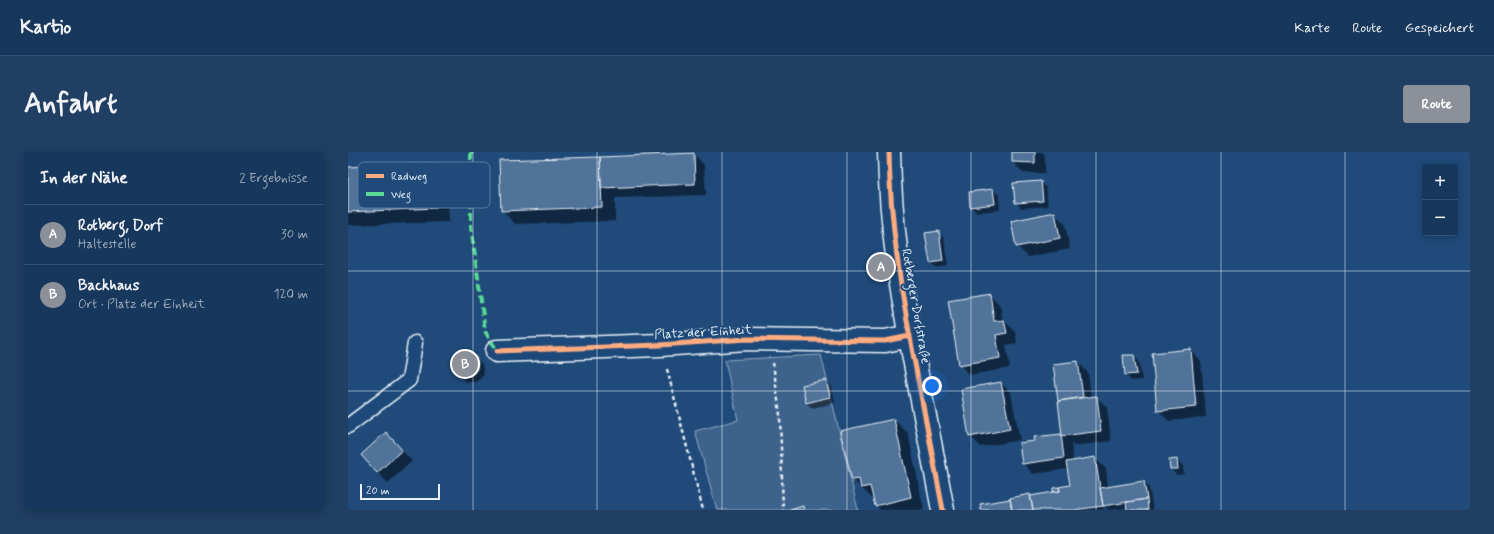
<!DOCTYPE html>
<html lang="de">
<head>
<meta charset="utf-8">
<style>
	body { margin:0; font-family:Mynerve,sans-serif; background:#203f62; color:#f1f3f6 }
	.controls { position:absolute; right:12px; top:12px; display:grid; overflow:hidden; border-radius:4px; box-shadow:0 2px 10px #0003 }
	.controls button { width:36px; height:36px; display:grid; place-items:center; padding:0; border:0; border-bottom:1px solid #365272; background:#17385c; color:#f1f3f6; font:20px sans-serif }
	.scale { position:absolute; left:12px; bottom:10px; width:80px; box-sizing:border-box; padding-left:4px; border:2px solid #e8f1f8; border-top:0; font-size:11px; line-height:14px; white-space:nowrap; color:#e8f1f8; -webkit-text-stroke:3px #1f4a7a; paint-order:stroke }
	.you { position:absolute; left:584px; top:234px; width:14px; height:14px; margin:-10px; border:3px solid #fff; border-radius:50%; background:#1a73e8; box-shadow:0 0 0 6px #1a73e833 }
	.badge { display:grid; place-items:center; width:26px; height:26px; border-radius:50%; background:#8c9099; color:#fff; font-size:13px; font-weight:700 }
	.pin { position:absolute; translate:-50% -50%; border:2px solid #fff; box-shadow:0 1px 4px #0006 }
	.list { margin:0; padding:0; list-style:none }
	h2 { display:flex; justify-content:space-between; align-items:center; height:52px; margin:0; padding:0 16px; font-size:17px }
	h2 small { font-size:13px; font-weight:400; color:#9eacbb }
	.list li { display:grid; grid-template-columns:26px 1fr auto; gap:12px; align-items:center; box-sizing:border-box; height:60px; padding:0 16px; border-top:1px solid #365272 }
	.list b { display:block; font-size:15px; white-space:nowrap }
	.list p { margin:0; font-size:13px; white-space:nowrap; color:#9eacbb }
	.list em { font-size:13px; font-style:normal; color:#9eacbb }
	.map { position:relative; flex:none; width:1122px; height:358px; overflow:hidden; border-radius:4px }
	header { display:flex; align-items:center; gap:24px; box-sizing:border-box; height:56px; padding:0 20px; background:#17385c; border-bottom:1px solid #365272 }
	header strong { font-size:19px }
	nav { display:flex; gap:22px; margin-inline-start:auto; font-size:14px }
	.intro { display:flex; align-items:center; justify-content:space-between; box-sizing:border-box; height:96px; padding:0 24px }
	h1 { margin:0; font-size:28px }
	.button { padding:10px 18px; border-radius:4px; background:#8c9099; color:#fff; font-size:14px; font-weight:700 }
	main { display:flex; gap:24px; padding:0 24px }
	aside { flex:1; background:#17385c; border-radius:4px; box-shadow:0 2px 10px #0003 }
	.map>svg:first-child { display:block }
</style>
</head>
<body>
<header>
<strong>Kartio</strong>
<nav><a>Karte</a><a>Route</a><a>Gespeichert</a></nav>
</header>
<div class="intro"><h1>Anfahrt</h1><a class="button">Route</a></div>
<main>
<aside>
<h2>In der Nähe<small>2 Ergebnisse</small></h2>
<ul class="list">
<li><span class="badge">A</span><div><b>Rotberg, Dorf</b><p>Haltestelle</p></div><em>30 m</em></li>
<li><span class="badge">B</span><div><b>Backhaus</b><p>Ort · Platz der Einheit</p></div><em>120 m</em></li>
</ul>
</aside>
<div class="map">
<svg width="1122" height="358" viewBox="0 0 1122 358">
	<rect width="100%" height="100%" fill="#1f4a7a"/>
	<filter id="ink" filterUnits="userSpaceOnUse"><feTurbulence type="fractalNoise" baseFrequency=".025" numOctaves="2"/><feDisplacementMap in="SourceGraphic" scale="8" xChannelSelector="R" yChannelSelector="G"/><feConvolveMatrix kernelMatrix="1 2 1 2 8 2 1 2 1" color-interpolation-filters="sRGB"/></filter>
	<g filter="url(#ink)">
		<path fill="#3c628c" stroke="#92aac2" d="M473,203L510,358H369L347,279L390,268L377,208Z"/>
		<path fill="#0007" d="M665,0H694L697,3V21H675L665,10Z
			M346,2L356,13L358,43L267,46V69L167,72L154,58Z
			M85,12L99,26L101,70L0,73V16Z
			M692,30L698,36L700,54L673,56L668,50Z
			M645,38L651,43L652,58L629,60L623,55L622,41Z
			M706,61L717,72L722,97L680,105L669,94Z
			M590,80L596,86L600,114L588,116L583,110Z
			M641,142L652,153L655,169H656L667,179L669,191L658,193L662,216L622,223L612,212Z
			M843,198L853,209L858,265L821,269L810,258Z
			M121,200L134,212L136,223L128,230H118L105,218V207L111,201Z
			M785,204L791,209L794,228L783,229L778,223Z
			M730,210L740,221L743,245H748L759,255L763,289L726,294L723,291L725,309L747,306L758,317L760,336L796,330L801,336L805,358H780V356L760,358L752,350L750,351L757,358H634L633,353L682,343L683,344L708,340L706,339L723,334L720,317L685,322L675,311L688,290L713,283L715,285L706,213Z
			M478,229L484,235L487,251L464,256L458,251Z
			M653,231L663,241L672,288L633,295L622,284Z
			M546,268L560,281L576,358H532L528,353L527,349L505,328Z
			M48,292L64,309L40,331L29,320Z
			M829,308L835,314L836,322L828,323L823,317L822,309Z"/>
		<path fill="#517399" stroke="#e8f1f8" d="M664,0H687V11L664,10Z
			M346,1L347,32L253,36L252,5Z
			M252,5L254,55L153,59L151,8Z
			M86,11L88,56L0,60V15Z
			M693,29L695,49L667,51L665,31Z
			M645,37L647,52L622,55L621,40Z
			M707,60L712,86L668,95L663,69Z
			M591,79L595,109L582,111L577,81Z
			M642,141L646,169L656,168L659,181L648,183L652,206L611,213L600,148Z
			M843,197L848,255L809,259L804,201Z
			M104 212a13 13 0 1 1 26 0a13 13 0 1 1-26 0Z
			M775,203H786L789,222L777,223Z
			M730,209L735,245L710,249L705,212Z
			M478,228L482,245L458,251L454,233Z
			M653,230L662,277L621,285L613,237Z
			M749,244L753,279L714,284L710,249Z
			M546,267L563,345L527,354L522,334L513,336L511,327L504,328L492,279Z
			M38,280L54,298L29,321L13,303Z
			M713,282L716,306L674,312L671,291L687,289L686,285Z
			M747,305L755,354L726,358H685L682,344L712,339L711,335L722,333L718,310Z
			M829,307L830,317H822L821,308Z
			M796,329L799,347L755,354L752,336Z
			M711,335L712,339L705,340V336Z
			M682,342L685,358H664L662,346Z
			M662,347L664,358H633L632,352Z
			M799,347L800,358H779L778,350Z
			M455,354L456,358H442Z"/>
		<g fill="none" stroke-linecap="round" stroke-linejoin="round">
			<defs>
				<path id="lane" d="M0,274L61,228L67,191"/>
				<path id="street" d="M149,199L312,193L399,187L537,189L562,184"/>
				<path id="secondary" d="M541,0C542,73 554,145 568,217C577,264 586,311 595,358"/>
			</defs>
			<use href="#lane" stroke="#e8f1f8" stroke-width="17"/>
			<use href="#street" stroke="#e8f1f8" stroke-width="25"/>
			<use href="#secondary" stroke="#e8f1f8" stroke-width="25"/>
			<path stroke="#e8f1f8" stroke-width="2.5" stroke-dasharray="4 3" stroke-linecap="butt" d="M425,211L432,263L435,358
				M319,217L355,358"/>
			<use href="#lane" stroke="#1f4a7a" stroke-width="14"/>
			<use href="#street" stroke="#1f4a7a" stroke-width="22"/>
			<use href="#secondary" stroke="#1f4a7a" stroke-width="22"/>
			<path stroke="#5adb95" stroke-width="4" stroke-dasharray="8 4" stroke-linecap="butt" d="M123,0V74L137,179L149,199"/>
			<defs>
				<path id="cycleway" d="M541,0C542,73 554,145 568,217C577,264 586,311 595,358
					M149,199L312,193L399,187L537,189L562,184"/>
			</defs>
			<use href="#cycleway" stroke="#1f4a7a" stroke-width="8"/>
			<use href="#cycleway" stroke="#ffac80" stroke-width="5"/>
		</g>
	</g>
	<path fill="none" stroke="#e8f1f8" stroke-width="1" stroke-opacity="0.55" d="M125,0V358M249,0V358M374,0V358M499,0V358M623,0V358M748,0V358M873,0V358M997,0V358M0,119H1122M0,239H1122"/>
	<g text-anchor="middle" stroke-width="4" stroke-linejoin="round" paint-order="stroke">
		<g font-size="13" fill="#e8f1f8" stroke="#1f4a7a">
			<text transform="translate(569 154) rotate(80)" y="5">Rotberger Dorfstraße</text>
			<text transform="translate(355 179) rotate(-3)" y="5">Platz der Einheit</text>
		</g>
	</g>
	<rect x="10" y="10" width="132" height="46" rx="6" fill="#1f4a7a" stroke="#5b7ca0" stroke-width="1"/>
	<rect x="18" y="22" width="18" height="4" fill="#ffac80"/>
	<rect x="18" y="40" width="18" height="4" fill="#5adb95"/>
	<g font-size="11" fill="#e8f1f8">
		<text x="43" y="28">Radweg</text>
		<text x="43" y="46">Weg</text>
	</g>
</svg>
<div class="controls">
<button>+</button>
<button>−</button>
</div>
<div class="scale">20 m</div>
<div class="you"></div>
<div class="pin badge" style="left:533px;top:115px">A</div>
<div class="pin badge" style="left:117px;top:212px">B</div>
</div>
</main>
</body>
</html>
